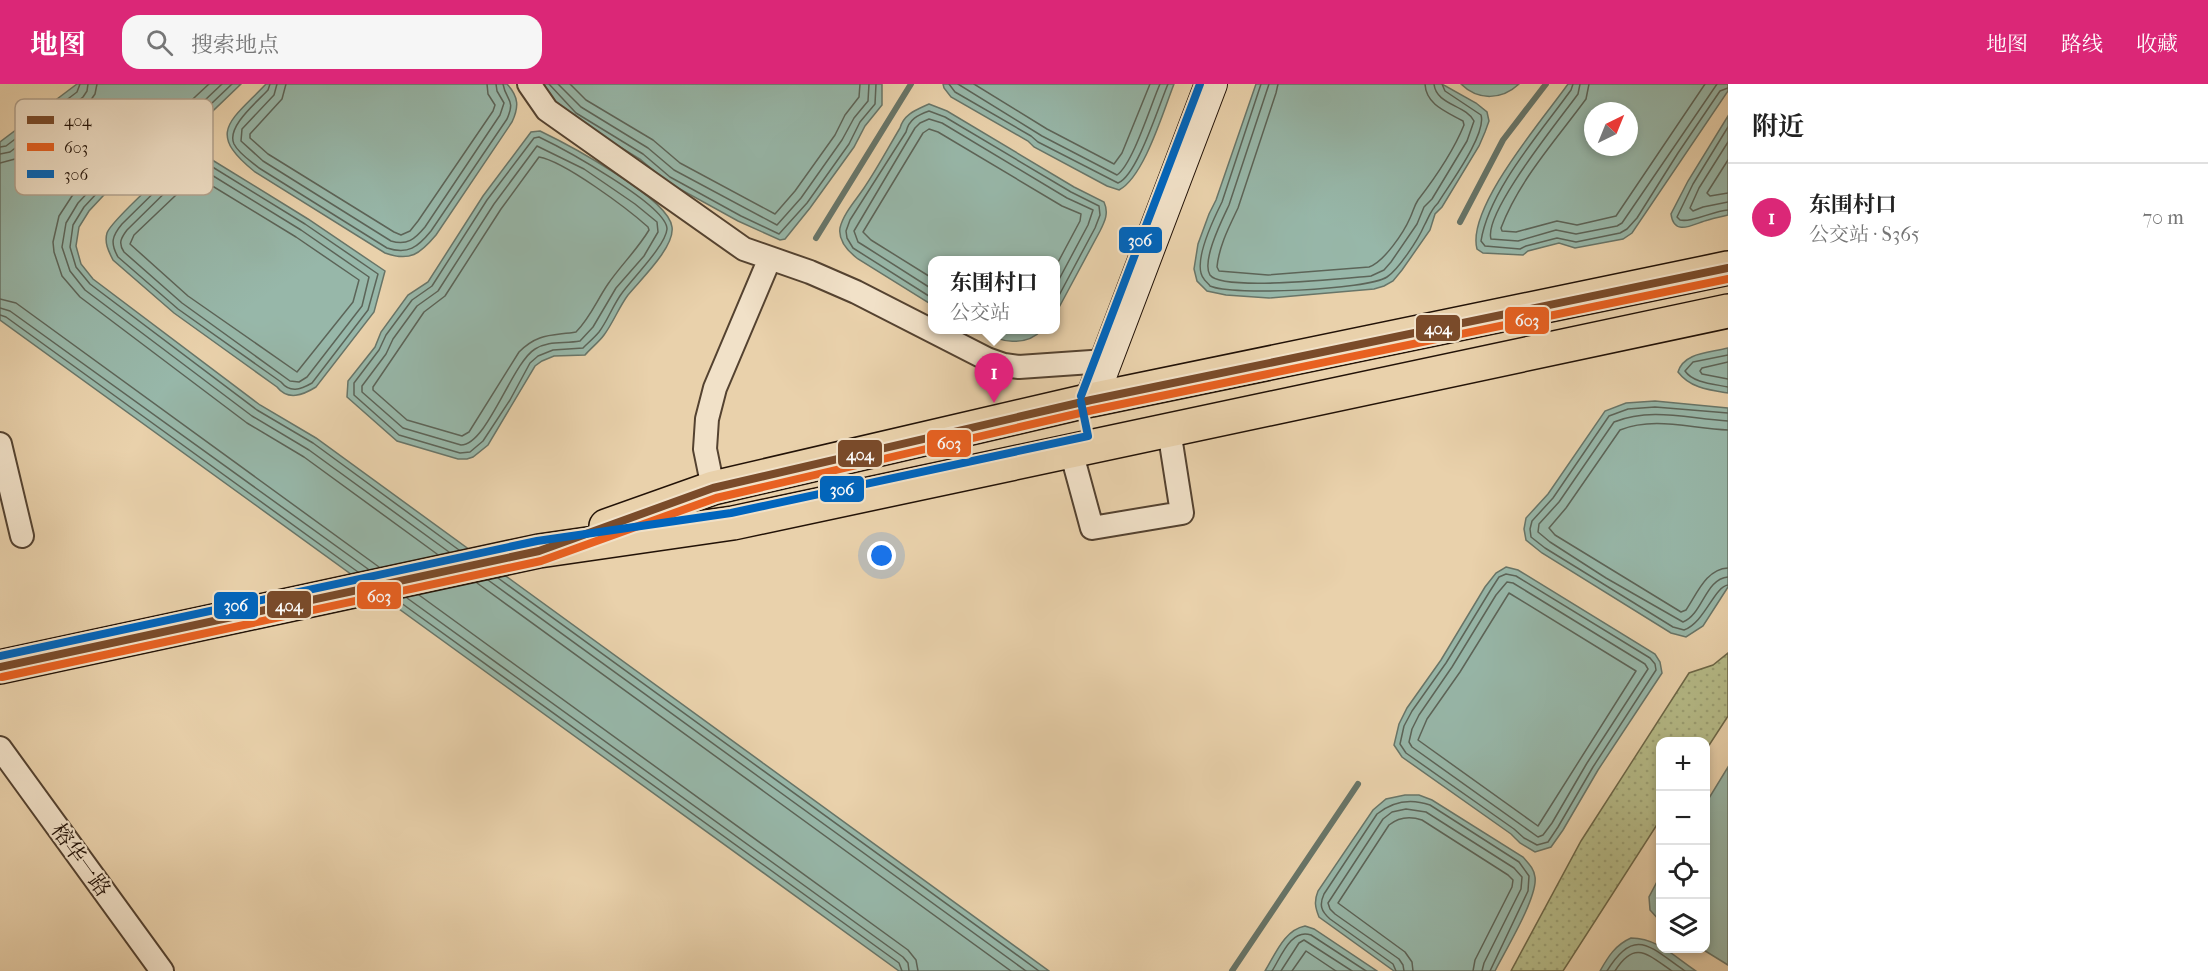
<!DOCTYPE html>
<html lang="zh">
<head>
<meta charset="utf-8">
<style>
	body { margin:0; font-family:"IM FELL French Canon","Noto Serif SC",serif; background:#f6f6f6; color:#222 }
	.controls { position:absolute; right:18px; bottom:18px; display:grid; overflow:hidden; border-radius:12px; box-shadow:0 3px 9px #0003 }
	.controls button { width:54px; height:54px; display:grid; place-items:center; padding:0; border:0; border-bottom:2px solid #e0e0e0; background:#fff; color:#222; font:30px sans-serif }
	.compass { position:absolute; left:1584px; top:18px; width:54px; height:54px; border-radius:50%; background:#fff; box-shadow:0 3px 9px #0003; rotate:43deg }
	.you { position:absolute; left:882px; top:472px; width:21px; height:21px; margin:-15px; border:4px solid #fff; border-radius:50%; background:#1a73e8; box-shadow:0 0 0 9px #1a73e833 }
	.badge { display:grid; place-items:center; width:39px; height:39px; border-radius:50%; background:#db2777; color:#fff; font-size:20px; font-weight:700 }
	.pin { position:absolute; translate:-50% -50px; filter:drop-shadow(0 2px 3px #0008) }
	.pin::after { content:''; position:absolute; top:32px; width:21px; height:18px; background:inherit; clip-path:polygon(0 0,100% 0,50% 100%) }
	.popup { position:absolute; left:928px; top:172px; width:132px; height:78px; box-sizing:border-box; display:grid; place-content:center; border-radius:12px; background:#fff; filter:drop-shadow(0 2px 4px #0005); font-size:20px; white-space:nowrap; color:#767676 }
	.popup b { font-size:22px; color:#222 }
	.popup::after { content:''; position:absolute; left:50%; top:100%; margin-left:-12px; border:12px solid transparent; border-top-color:#fff }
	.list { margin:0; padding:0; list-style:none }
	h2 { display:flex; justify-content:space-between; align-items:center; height:78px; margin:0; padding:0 24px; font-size:26px }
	h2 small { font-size:20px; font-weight:400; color:#767676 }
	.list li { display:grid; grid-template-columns:39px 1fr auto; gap:18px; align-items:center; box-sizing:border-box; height:108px; padding:0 24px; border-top:2px solid #e0e0e0 }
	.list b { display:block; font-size:22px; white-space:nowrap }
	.list p { margin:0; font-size:20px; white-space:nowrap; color:#767676 }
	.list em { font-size:20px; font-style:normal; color:#767676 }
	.icon { flex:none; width:33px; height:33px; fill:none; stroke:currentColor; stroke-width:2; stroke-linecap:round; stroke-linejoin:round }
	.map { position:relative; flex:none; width:1728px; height:887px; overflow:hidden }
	header { display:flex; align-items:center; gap:36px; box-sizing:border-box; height:84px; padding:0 30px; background:#db2777; color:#fff }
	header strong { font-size:28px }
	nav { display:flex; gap:33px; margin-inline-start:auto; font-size:21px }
	.search { width:420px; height:54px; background:#f6f6f6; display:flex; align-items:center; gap:15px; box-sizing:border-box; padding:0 21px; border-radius:18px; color:#767676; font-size:22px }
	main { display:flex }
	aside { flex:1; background:#fff }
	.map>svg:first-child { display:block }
</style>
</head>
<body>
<header>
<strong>地图</strong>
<div class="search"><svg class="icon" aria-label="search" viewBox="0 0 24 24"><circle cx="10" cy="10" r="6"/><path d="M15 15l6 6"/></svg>搜索地点</div>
<nav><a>地图</a><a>路线</a><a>收藏</a></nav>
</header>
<main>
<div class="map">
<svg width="1728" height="887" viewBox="0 0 1728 887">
	<defs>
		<pattern id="green-dots" width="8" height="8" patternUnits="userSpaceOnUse" patternTransform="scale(1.5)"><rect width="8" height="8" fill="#b6bc89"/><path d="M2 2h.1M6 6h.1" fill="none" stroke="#9ca175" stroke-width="1.8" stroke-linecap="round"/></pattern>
	</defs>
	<rect width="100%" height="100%" fill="#e9d1ab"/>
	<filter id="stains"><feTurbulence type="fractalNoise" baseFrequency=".00333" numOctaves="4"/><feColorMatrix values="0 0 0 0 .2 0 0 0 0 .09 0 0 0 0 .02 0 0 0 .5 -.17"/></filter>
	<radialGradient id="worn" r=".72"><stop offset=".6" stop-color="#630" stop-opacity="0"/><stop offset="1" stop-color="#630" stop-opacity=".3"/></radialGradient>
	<path fill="url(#green-dots)" stroke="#6c6748" stroke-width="1.5" d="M1728,569V632L1706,666V658H1660V736L1563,887H1511L1581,757L1689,589L1713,581Z"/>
	<path fill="#97b7a9" stroke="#687568" stroke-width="1.5" fill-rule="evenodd" d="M77,0H241L194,45L145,67L89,127L79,143L76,162L81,180L93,195L260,321L316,354L1049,887H899L0,236V58Z
		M266,0H507C519,13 519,23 512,38L436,151C420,170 410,178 385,169L255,88C205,48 231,37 266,0Z
		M542,0H882V21L865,42L854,63L810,124L785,155L780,156L738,137L667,98L640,75L572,34L549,11Z
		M943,0H1174C1163,28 1144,93 1119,106L1107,102L1034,63L1028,57L951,13L944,4Z
		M1256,0H1442L1476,19L1487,28L1489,37L1485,48L1479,62L1442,123L1435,130L1430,146L1402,186L1393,197L1384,202L1374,205L1269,214L1226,211L1207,207L1197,197L1194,185L1198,160L1209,130L1216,116Z
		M1461,0H1519C1502,16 1478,17 1461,0Z
		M1568,0H1728V7L1632,149L1623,155L1575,164L1559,159L1528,167L1523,171L1483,169L1477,165C1466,124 1544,34 1568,0ZM1593,27H1629V63H1593Z
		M929,20L947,27L1074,103L1104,118C1109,129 1105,137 1100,147L1056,229V176H932V221L858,175C849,168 838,157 840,144C843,130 856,116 864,104C877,85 888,64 900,44C904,30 916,26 929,20Z
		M1728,32V131C1721,133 1714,134 1708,136C1695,139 1674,154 1671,130L1688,97Z
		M540,47C567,60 669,114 672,143C675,163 640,196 628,211C619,223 613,239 604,251C599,258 591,264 585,271L554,272L542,277L535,282L488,361L473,373L467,375H458L397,357L347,313L348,297L375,263L381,248L408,211L428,198L483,112L531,48Z
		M194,67L209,74L308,135L385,187L374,228L316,303C303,311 288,317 277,303L174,229L113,176C109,168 104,159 107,149C111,137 167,87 180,75L186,70Z
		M981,246H1042C1026,263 999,259 981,246Z
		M1728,264V309C1709,306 1690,304 1678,288C1684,268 1710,269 1728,264Z
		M1655,317L1728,324V503L1703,542L1686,553L1671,549L1542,469L1526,456L1524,445L1526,434L1548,410L1605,327L1626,319Z
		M1506,483L1518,486L1655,570L1660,578L1662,589L1598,686L1563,746L1551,763L1535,768L1520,759L1511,750L1402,673L1394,661L1399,640L1407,624L1441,576L1485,503L1496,489Z
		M1728,683V881L1702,865L1706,864V719Z
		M1405,711H1419L1432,716L1523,773C1528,779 1534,784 1535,793C1538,813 1505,867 1495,887H1394L1319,833C1315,823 1314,817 1318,807L1373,726L1386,715Z
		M1660,792V837L1650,826L1649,813Z
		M1305,842L1314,845L1377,887H1265C1275,871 1284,846 1305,842Z
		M1631,854C1657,854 1675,873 1696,887H1600C1608,873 1615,861 1631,854Z"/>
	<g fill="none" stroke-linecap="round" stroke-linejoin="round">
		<path stroke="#5c6458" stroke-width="1.5" d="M209,0L181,26L129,51L72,112L59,132L53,158L54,168L62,192L80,213L247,339L304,373L437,470
			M222,0L186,34L137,56L78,119L66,139L62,163L70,187L85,206L252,332L309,366L449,468
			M232,0L190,40L141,62L84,123L73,141L70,163L76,183L90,200L257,326L313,359L459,466
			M270,0L268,6C257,18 226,43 234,60C239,70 251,77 259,84L387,164C408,171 418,163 431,147L507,35C516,15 506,17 503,0
			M277,0L274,11L242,45L241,57L263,77L391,157C407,162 415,155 425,143L500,31L504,19L497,7L496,0
			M286,0L282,15L250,50V54L268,70L394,148L401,151L410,147L418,137L493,27L495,21L488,10L487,0
			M549,0L576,29L643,70L670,93L741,132L779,150L807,119L849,60L860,38L875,20L876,0
			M558,0L581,23L648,64L674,86L777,141L801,114L842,56L854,34L868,17L869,0
			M570,0L586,16L653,56L680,79L775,130L795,107L835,51L845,31L859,13L860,0
			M949,0L955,8L1031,52L1038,58L1118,99C1137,92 1159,21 1168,0
			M958,0L1042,52L1117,91C1133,80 1151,20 1160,0
			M974,0L1047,45L1114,80L1122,69L1150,0
			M1261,0L1222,118C1214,134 1191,180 1204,195C1204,196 1210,201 1210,202C1232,212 1367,206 1387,193C1398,186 1418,156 1424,142C1429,133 1430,127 1438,119C1449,101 1487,50 1481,31L1445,7L1442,0
			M1269,0L1229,121C1223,134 1201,177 1210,191C1222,208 1347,194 1371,192L1384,186L1391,178L1417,140L1424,123L1432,115L1467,57L1474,37C1466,21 1436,21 1434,0
			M1278,0L1276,9L1238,124C1229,143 1219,162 1217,183L1219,187L1268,191L1369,183C1384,178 1404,148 1410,134C1413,128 1414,122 1418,116C1435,94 1453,68 1464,41L1463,37C1447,28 1426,21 1425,0
			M1573,0L1571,6C1541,48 1489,106 1481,157L1485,162L1520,165L1526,162L1557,154L1576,158L1620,149L1627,145L1637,134L1678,69L1720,7L1728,4
			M1580,0L1578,10C1560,35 1483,129 1491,155L1518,157L1556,146L1576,150L1617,142L1622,139L1717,0
			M1589,0L1586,15C1556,56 1519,96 1501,144L1502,147L1516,148L1557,137L1577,141L1616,132L1705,0
			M1728,43L1693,100L1677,133L1680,136C1691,139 1713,127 1728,126
			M539,53C562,64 667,121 667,145C666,161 632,195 622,209C613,221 608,236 599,248C594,254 588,259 583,264L553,266L538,272L530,279L510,316L483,357L470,368L460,369L399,351L354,311V299L379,266L386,251L412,216L432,202L487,116L534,54Z
			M1728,58L1699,104L1690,124L1693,127L1703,123L1728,118
			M537,62L584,85L635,120L657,138L658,148L644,172L616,204L593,243L580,257C564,260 549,256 535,265C512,279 487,361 461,361L403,344L362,308V302L386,270L393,255L417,222L438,207L494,120Z
			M0,63L6,62L77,8L80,0
			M0,70L10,68L83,13L87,7L88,0
			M539,73C564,77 628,125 648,143L649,146C637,166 621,181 608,200C597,216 590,234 576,248C551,252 538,249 519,268L469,348L462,352L407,336L373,306V303L424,228L445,212L501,125Z
			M195,74L206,79L305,140L378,190L368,226L312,299C300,306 290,309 281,298L178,225L118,173C110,159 112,152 122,140L184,79Z
			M1728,76L1707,109L1710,112L1728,109
			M0,79L15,75L88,20L95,10L97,0
			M192,82H197L202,85L301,146L369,193L362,222L307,293L299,298L290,297L182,219L124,168C118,159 121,154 127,146Z
			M196,92L296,153L359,196L353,218L297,288L188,212L130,160L134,151Z
			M932,194L871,156L863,148L923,49L929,45L938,48L1062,122L1081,130L1080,137L1056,182
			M932,205L866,163L858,158L854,147L915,44L920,39L929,35L942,39L1067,114L1093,126L1088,141L1056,201
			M932,214L853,164L847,154L846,147L850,136L906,48C909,35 918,31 929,27L945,33L1071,108L1099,122L1100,131L1095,144L1056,217
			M0,215L16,219L379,483
			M0,224L10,227L368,485
			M0,231L6,233L358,488
			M1728,271L1693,278L1685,287C1693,299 1714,300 1728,303
			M1728,278L1702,284L1700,287L1702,290L1728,295
			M1728,329L1655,323L1628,325L1609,332L1553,414L1532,437L1530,445L1531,453L1545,464L1673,543L1684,546C1705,538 1714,503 1728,501
			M1728,337C1689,335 1652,323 1614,338L1559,418L1539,440L1538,448L1550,458L1606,494L1683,538C1703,530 1705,495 1728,493
			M1728,346C1692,345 1655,332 1620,346L1566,424L1549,444L1555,451L1681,528L1686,526C1697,510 1706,485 1728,484
			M1506,490L1516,492L1650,574L1655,580L1656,586L1593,683L1558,743L1548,758L1537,761L1524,754L1514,745L1406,669L1400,660L1404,642L1412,627L1446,579L1490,507L1499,493Z
			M498,494L1039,887
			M488,496L1026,887
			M1507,498L1513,499L1645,580L1648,585L1587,679L1552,739L1543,751L1538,753L1412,663L1409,658L1412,645L1419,631L1452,583L1496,511Z
			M477,499L1011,887
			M1509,509L1636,587L1538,742L1418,656L1427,635L1460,588Z
			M419,511L908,866L916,876L918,887
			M407,514L903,873L908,879L909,887
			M397,516L899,879L902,887
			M1272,887C1281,873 1291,844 1311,851L1366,887
			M1281,887L1299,859L1304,856L1352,887
			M1292,887L1306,867L1336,887
			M1396,887L1393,880L1330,835C1321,827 1319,821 1324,810L1377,730C1393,717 1410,714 1430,721L1519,778L1529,792L1528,807L1490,887
			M1404,887L1403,881L1399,875L1335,830L1330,825L1328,819L1383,735L1392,728L1406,725L1426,728L1514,784L1522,793L1521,805L1484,879L1482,887
			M1413,887L1412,878L1405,868L1338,819L1389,741C1399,733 1410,732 1422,736L1508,791L1513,796L1512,803L1475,876L1473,887
			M1607,887C1635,841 1651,864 1685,887
			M1615,887C1635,855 1648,871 1672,887"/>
		<path stroke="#687568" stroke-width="6" d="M1460,138L1503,56L1546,0
			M816,154L911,0
			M1232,887L1358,700"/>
		<defs>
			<path id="street" d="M529,0L547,26L744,165L810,188L856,208L987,275L1004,281L1019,283L1106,277
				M0,360L22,452
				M1071,367L1092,444L1182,429L1169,346
				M713,404L705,365L707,335L715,304L770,174
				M0,664L162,887"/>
			<path id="secondary" d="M1091,316L1211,0"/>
			<path id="primary" d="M606,442L713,404L1091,316L1728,184
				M0,583L539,467L733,439L1728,227"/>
		</defs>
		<use href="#street" stroke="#544230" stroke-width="26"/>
		<use href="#secondary" stroke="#221207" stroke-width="34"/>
		<use href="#primary" stroke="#221207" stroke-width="36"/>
		<use href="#street" stroke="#f1e1c8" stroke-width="22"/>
		<use href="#secondary" stroke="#f1e1c8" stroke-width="32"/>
		<use href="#primary" stroke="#e9d1ab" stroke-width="33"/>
		<defs>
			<path id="bus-1" d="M0,583L539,467L713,404L1091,316L1728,184"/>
			<path id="bus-2" d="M2,593L541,477L716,414L1093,326L1728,195"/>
			<path id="bus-3" d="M1081,312L1200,0
				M0,572L537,457L731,429L1088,352L1081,318"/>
		</defs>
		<use href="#bus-1" stroke="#f1e1c8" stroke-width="12"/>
		<use href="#bus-2" stroke="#f1e1c8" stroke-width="12"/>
		<use href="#bus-3" stroke="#f1e1c8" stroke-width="12"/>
		<use href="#bus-1" stroke="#7a4b2a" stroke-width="8"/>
		<use href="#bus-2" stroke="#e86121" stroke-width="8"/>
		<use href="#bus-3" stroke="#0065bd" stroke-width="8"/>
	</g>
	<g text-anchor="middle" stroke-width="4.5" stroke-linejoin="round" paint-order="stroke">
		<g font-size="21" fill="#221207" stroke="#f1e1c8">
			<text transform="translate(81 776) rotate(54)" y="7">榕华一路</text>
		</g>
	</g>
	<rect x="15" y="15" width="198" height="96" rx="9" fill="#f1e1c8" stroke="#b3a38e" stroke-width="1.5"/>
	<rect x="27" y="32" width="27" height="8" fill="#7a4b2a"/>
	<rect x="27" y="59" width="27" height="8" fill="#e86121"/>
	<rect x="27" y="86" width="27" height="8" fill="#0065bd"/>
	<g font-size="16" fill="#221207">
		<text x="64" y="42">404</text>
		<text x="64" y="69">603</text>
		<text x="64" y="96">306</text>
	</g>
	<g stroke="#f1e1c8" stroke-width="2">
		<rect x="1118" y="142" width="45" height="28" rx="6" fill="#0065bd"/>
		<rect x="1504" y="222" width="46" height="29" rx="6" fill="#e86121"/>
		<rect x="1415" y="230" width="46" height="28" rx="6" fill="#7a4b2a"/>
		<rect x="926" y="345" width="46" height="29" rx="6" fill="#e86121"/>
		<rect x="837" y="355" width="46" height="29" rx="6" fill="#7a4b2a"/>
		<rect x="819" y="391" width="46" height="28" rx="6" fill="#0065bd"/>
		<rect x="356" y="497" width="46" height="29" rx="6" fill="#e86121"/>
		<rect x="266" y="506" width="46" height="29" rx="6" fill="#7a4b2a"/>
		<rect x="213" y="507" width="46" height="29" rx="6" fill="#0065bd"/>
	</g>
	<g font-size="16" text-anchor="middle" font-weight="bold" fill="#fff">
		<text x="1140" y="162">306</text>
		<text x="1527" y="242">603</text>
		<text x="1438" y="250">404</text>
		<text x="949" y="365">603</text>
		<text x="860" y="376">404</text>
		<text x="842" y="411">306</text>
		<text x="379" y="518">603</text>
		<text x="289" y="527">404</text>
		<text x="236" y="527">306</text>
	</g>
	<rect width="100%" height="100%" filter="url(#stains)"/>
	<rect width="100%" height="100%" fill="url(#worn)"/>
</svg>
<div class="controls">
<button>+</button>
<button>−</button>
<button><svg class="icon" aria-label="locate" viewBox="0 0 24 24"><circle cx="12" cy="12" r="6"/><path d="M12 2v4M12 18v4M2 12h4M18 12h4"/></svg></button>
<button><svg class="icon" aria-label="layers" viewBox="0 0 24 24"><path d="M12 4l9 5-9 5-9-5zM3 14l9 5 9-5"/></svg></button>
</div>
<svg class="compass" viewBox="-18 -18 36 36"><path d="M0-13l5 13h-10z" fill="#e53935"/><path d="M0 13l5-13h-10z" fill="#767676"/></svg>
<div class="you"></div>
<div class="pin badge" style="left:994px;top:319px">1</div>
<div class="popup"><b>东围村口</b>公交站</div>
</div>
<aside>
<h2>附近<small></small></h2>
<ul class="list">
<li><span class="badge">1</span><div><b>东围村口</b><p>公交站 · S365</p></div><em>70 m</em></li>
</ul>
</aside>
</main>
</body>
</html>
